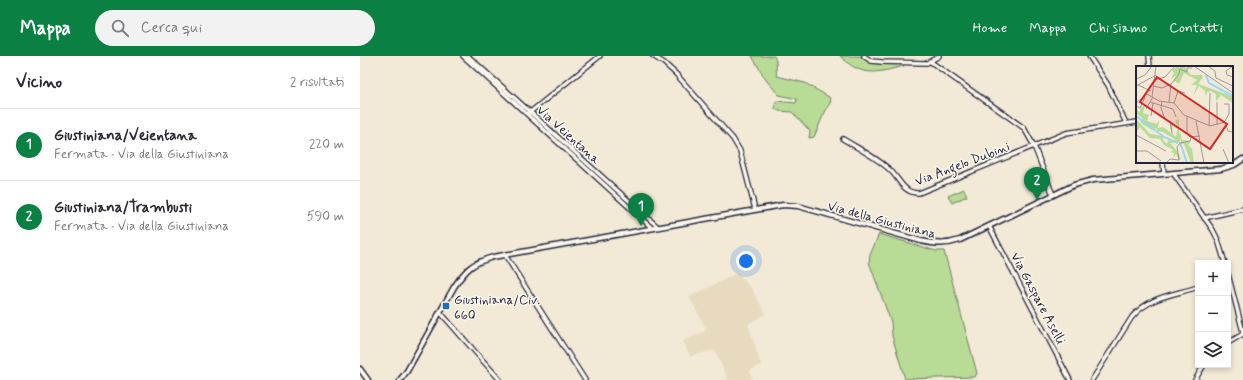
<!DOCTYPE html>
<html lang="it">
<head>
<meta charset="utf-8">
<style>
	body { margin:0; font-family:Mynerve,sans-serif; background:#f2f2f3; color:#2b2b33 }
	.controls { position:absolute; right:12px; bottom:12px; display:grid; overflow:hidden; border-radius:0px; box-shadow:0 2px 6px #0003 }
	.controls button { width:36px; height:36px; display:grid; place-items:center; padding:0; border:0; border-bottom:1px solid #e1e1e2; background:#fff; color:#2b2b33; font:20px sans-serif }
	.you { position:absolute; left:386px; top:205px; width:14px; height:14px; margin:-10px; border:3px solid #fff; border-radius:50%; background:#1a73e8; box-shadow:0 0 0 6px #1a73e833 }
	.badge { display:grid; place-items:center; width:26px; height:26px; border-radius:50%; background:#0b8043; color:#fff; font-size:13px; font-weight:700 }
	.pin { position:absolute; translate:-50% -33px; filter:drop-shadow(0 1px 2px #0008) }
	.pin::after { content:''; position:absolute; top:21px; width:14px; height:12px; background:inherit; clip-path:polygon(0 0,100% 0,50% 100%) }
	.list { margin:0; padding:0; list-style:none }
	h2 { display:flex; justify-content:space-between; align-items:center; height:52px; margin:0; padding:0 16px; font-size:17px }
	h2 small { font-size:13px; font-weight:400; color:#7c7c81 }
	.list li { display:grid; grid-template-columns:26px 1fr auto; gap:12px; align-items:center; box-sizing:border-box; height:72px; padding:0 16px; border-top:1px solid #e1e1e2 }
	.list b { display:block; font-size:15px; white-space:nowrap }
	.list p { margin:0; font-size:13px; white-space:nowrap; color:#7c7c81 }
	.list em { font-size:13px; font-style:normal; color:#7c7c81 }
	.icon { flex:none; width:22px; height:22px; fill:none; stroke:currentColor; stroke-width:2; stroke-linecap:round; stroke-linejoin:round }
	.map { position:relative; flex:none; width:883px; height:324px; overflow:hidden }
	header { display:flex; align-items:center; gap:24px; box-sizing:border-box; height:56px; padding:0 20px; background:#0b8043; color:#fff }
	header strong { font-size:19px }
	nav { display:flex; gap:22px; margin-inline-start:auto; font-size:14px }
	.search { width:280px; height:36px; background:#f2f2f3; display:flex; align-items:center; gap:10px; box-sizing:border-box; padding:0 14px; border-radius:22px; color:#7c7c81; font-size:15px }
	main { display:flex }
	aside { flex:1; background:#fff }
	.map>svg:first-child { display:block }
</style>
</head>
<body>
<header>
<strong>Mappa</strong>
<div class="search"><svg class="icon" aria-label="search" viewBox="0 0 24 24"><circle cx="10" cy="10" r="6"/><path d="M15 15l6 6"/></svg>Cerca qui</div>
<nav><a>Home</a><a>Mappa</a><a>Chi siamo</a><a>Contatti</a></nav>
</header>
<main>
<aside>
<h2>Vicino<small>2 risultati</small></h2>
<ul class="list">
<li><span class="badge">1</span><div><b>Giustiniana/Veientana</b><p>Fermata · Via della Giustiniana</p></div><em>220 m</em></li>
<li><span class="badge">2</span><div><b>Giustiniana/Trambusti</b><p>Fermata · Via della Giustiniana</p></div><em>590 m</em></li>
</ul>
</aside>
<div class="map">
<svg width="883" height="324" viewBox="0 0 883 324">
	<rect width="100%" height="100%" fill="#f2ead7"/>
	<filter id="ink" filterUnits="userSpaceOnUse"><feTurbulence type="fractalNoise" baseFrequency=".025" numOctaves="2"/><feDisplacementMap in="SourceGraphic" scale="8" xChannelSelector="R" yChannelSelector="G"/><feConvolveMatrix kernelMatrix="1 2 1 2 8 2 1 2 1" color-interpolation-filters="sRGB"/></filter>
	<g filter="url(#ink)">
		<path fill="#e7dabe" d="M378,217L393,235L406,258L388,268L401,309L389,315L393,324H368L355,294L330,300L323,285L347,274L329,241Z"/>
		<path fill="#b8db95" stroke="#6d7e68" d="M392,0H414C418,6 415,13 417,20L445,27L469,41L471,45L463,60L454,81L449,82L450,75L432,56L419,55L415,53L416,45L436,47L437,43L419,39L406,24Z
			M480,0H501L512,7L518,8H542L544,10C516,17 502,22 480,0Z
			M604,133L607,140L592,147L588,140Z
			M519,178L576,195H584L617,317L615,321L545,323L532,280L531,266L509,206L510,199Z"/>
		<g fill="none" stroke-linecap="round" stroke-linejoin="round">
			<defs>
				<path id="minor" d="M103,0L292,172
					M108,0L298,171
					M293,0L304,7L316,18L373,83L380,95L395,153
					M504,0L511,5L522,6L567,7L579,0
					M729,0L748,29L766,67
					M789,0L790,11
					M571,6L664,72L674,90L693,139
					M169,57L240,0
					M483,83C499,93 518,102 531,115C540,124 544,138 559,137L706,77L777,66
					M803,106L804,118
					M813,117L853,174L858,184L865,207
					M844,162L883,153
					M629,170L710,324
					M145,199L225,324
					M868,218L883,276
					M80,256L140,324
					M868,287L883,278
					M732,324L772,261C790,240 814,239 838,231
					M835,324L844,309"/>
				<path id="tertiary" d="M0,313L8,324
					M40,324L47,315L94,231C106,213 112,207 133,201L423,149L438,150L561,185C575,188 586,189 600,184L714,129L733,124L861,113L874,109L883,103"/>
			</defs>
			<use href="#minor" stroke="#22223b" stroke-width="6"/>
			<use href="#tertiary" stroke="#22223b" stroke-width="7"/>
			<use href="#minor" stroke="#fbf7ec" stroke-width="3.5"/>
			<use href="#tertiary" stroke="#fbf7ec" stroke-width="4"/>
		</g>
	</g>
	<rect fill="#1f6fb2" stroke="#fbf7ec" stroke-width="1.5" x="82" y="246" width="8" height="8" rx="2"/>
	<g text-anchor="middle" stroke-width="3" stroke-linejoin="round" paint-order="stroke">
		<g font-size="13" fill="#22223b" stroke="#fbf7ec">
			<text transform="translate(209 78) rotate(42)" y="5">Via Veientana</text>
			<text transform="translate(602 107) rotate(-21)" y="5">Via Angelo Dubini</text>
			<text transform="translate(522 163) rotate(15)" y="5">Via della Giustiniana</text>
			<text transform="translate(679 242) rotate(62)" y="5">Via Gaspare Aselli</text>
		</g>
		<g font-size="13" fill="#22223b" stroke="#fbf7ec" text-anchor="start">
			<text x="94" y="248">Giustiniana/Civ.<tspan x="94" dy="15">660</tspan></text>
		</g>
	</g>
	<g transform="translate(776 10)">
		<rect width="97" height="97" fill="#f2ead7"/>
		<path d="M42,0H48L55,9H66L67,11L62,18L93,29L97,31V37L85,29L80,35V28L75,25L71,26L70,31L69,25L63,20L57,30L61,19H55L61,14L48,7L43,18L39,15L36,18L41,9L35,13L38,7L36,4ZM9,39L7,47L13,49L11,55L21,58L23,54L22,62L27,61L35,67L34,55L37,58L36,67L40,71L42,60L39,55L43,53V69L44,65L46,74L55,75L52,79L56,83L58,97H55L48,78H46V83L43,79L45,76L44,71V77H34L42,86L45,93L43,94L40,88L37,92L38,87L35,86L37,84L28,79L24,73L14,72L4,61L0,67V53L14,68L27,70V74L31,78L32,74H40L27,66L22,65L24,68L20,62L16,64L5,57L4,54L7,53L0,47V44L4,46V42Z" fill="#b8db95"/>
		<path fill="none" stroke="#9cd6fc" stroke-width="2" d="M70,9L73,17L97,30M0,50L28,71L42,77M45,79L51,97"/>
		<path fill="none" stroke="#9f9a99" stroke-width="1" d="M58,0L97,27M72,0L79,5L80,12L97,20M97,0L90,5L91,9L97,11M0,13L9,9L16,0M19,14L29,11L39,0M2,19L15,25M0,20L20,9M17,20L26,22L35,18M16,31L20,0M26,35L25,42L29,53M14,36L37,43L40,51M33,36L35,18L43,8L44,3L51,6V2H56M81,36V59M0,37L11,28L23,35L38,37L48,49L74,60L89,56L92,65L97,66M38,37L42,25L49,27M88,38H93V48L89,55M0,40L4,42L9,31M10,43L17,31M15,50L17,37M51,50V68L54,71L64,70M29,53L34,56L36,67M60,55L68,97M73,60L74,27M0,69L30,85M87,83L93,97M0,85H11L25,95M31,96L34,93L43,94L41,81L44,77L54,75L55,71"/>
		<path fill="#d62828" fill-opacity="0.15" stroke="#d62828" stroke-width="2" d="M21,11L91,58L74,83L4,36Z"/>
		<rect width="97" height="97" fill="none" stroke="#22223b" stroke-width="2"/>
	</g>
</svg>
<div class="controls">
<button>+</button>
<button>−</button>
<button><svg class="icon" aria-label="layers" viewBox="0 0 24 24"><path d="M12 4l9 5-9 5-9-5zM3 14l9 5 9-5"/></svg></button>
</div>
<div class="you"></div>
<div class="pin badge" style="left:281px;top:170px">1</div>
<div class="pin badge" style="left:677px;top:144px">2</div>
</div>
</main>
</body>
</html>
